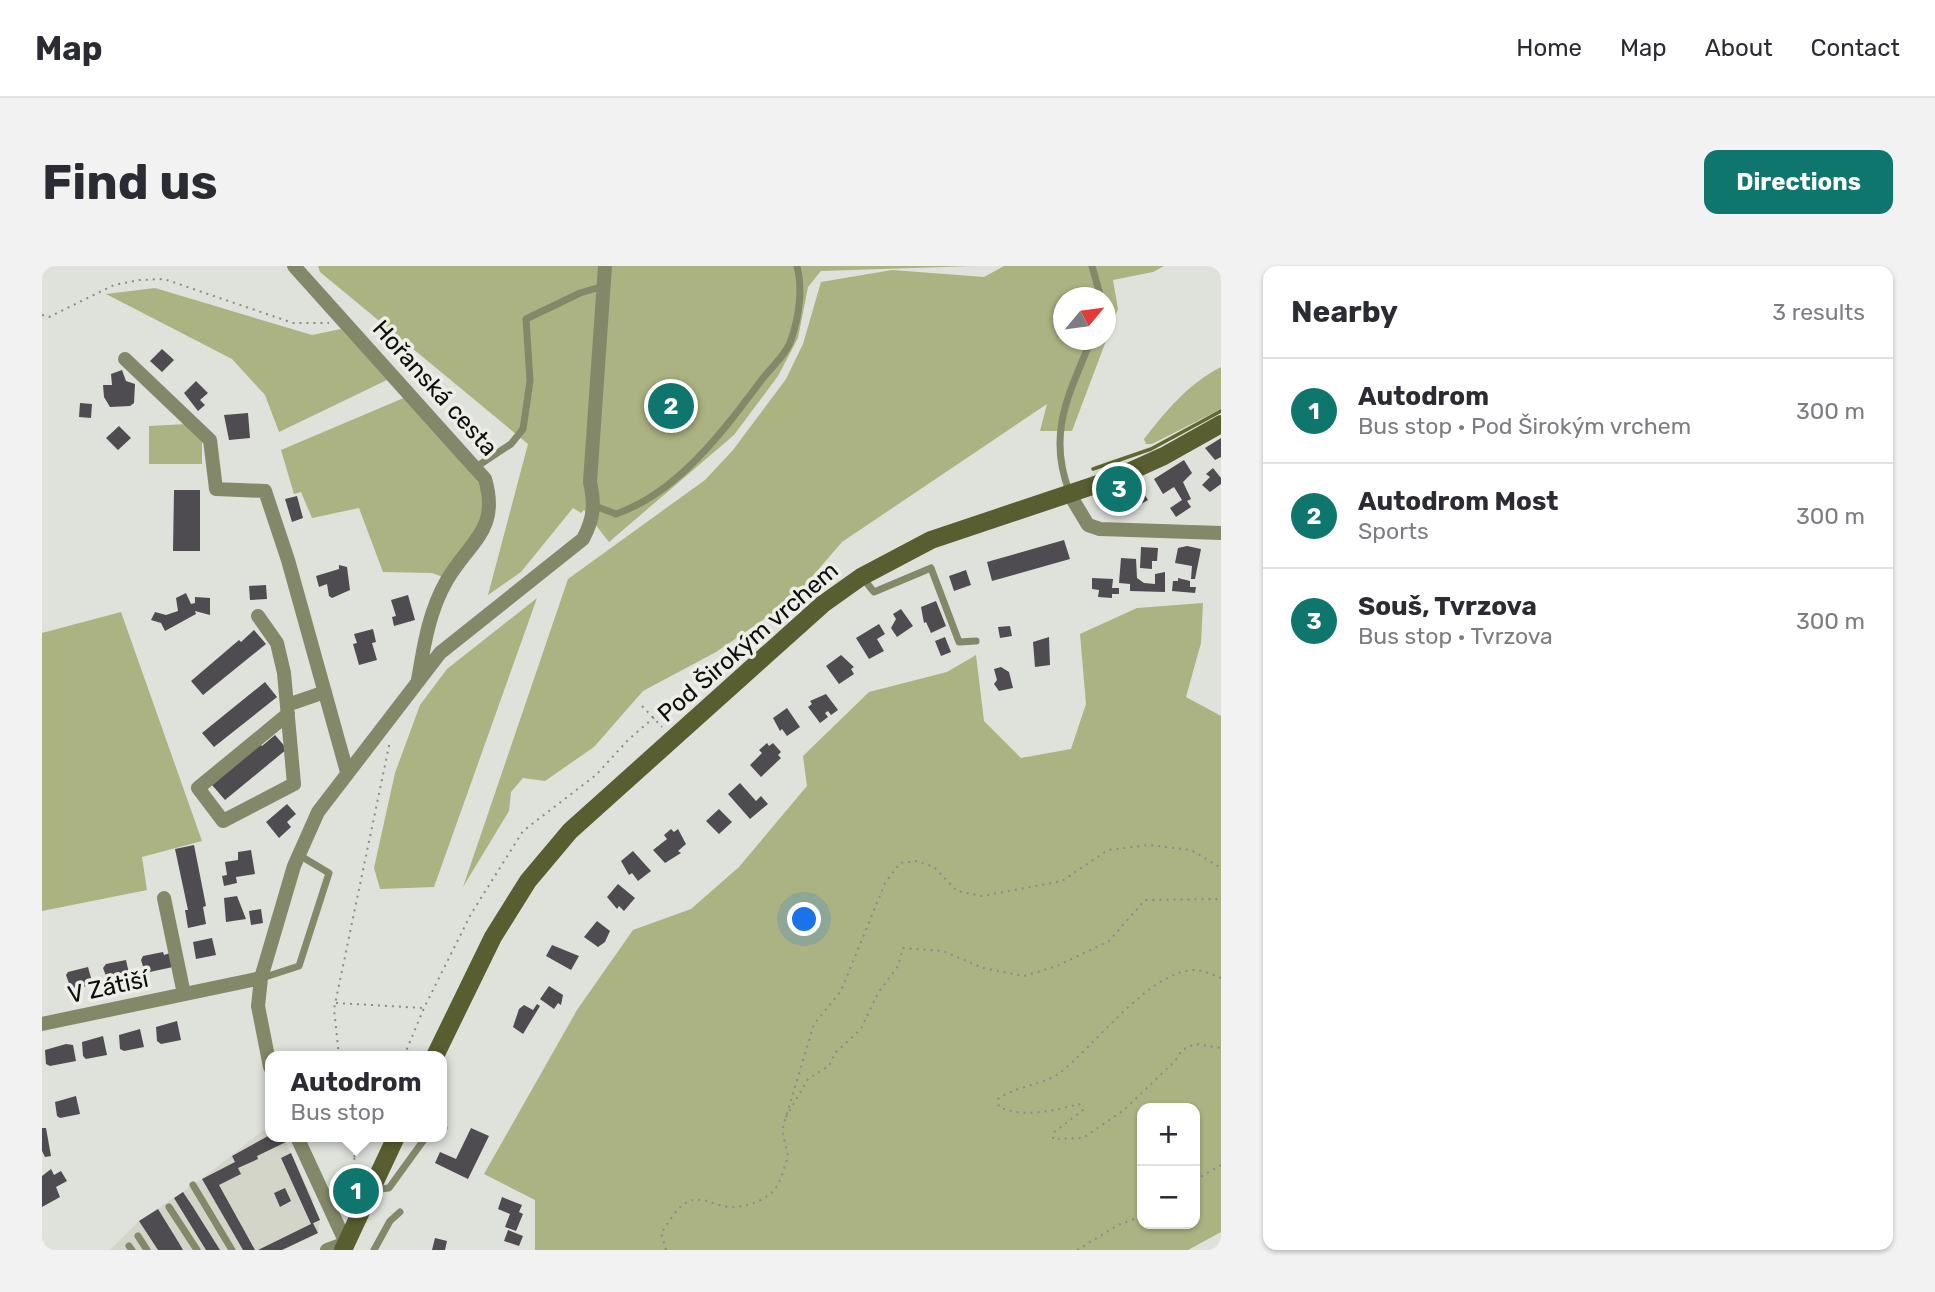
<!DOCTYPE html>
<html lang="en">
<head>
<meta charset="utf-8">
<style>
	body { margin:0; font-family:Rubik,sans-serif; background:#f2f2f3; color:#2b2b33 }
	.controls { position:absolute; right:21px; bottom:21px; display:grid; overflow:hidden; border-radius:14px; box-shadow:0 2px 5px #0004 }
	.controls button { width:63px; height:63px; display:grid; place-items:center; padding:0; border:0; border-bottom:2px solid #e1e1e2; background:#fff; color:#2b2b33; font:35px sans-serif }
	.compass { position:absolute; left:1011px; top:21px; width:63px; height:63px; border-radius:50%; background:#fff; box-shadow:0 2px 5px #0004; rotate:61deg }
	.you { position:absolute; left:763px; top:654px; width:24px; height:24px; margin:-18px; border:5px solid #fff; border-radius:50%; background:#1a73e8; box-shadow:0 0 0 10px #1a73e833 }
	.badge { display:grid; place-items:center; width:46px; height:46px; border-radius:50%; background:#0f766e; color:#fff; font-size:23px; font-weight:700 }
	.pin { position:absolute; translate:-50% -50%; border:4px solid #fff; box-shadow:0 2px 7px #0006 }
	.popup { position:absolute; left:223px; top:785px; width:182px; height:91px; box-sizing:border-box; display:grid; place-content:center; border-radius:14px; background:#fff; filter:drop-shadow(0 2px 5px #0005); font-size:23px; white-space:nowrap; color:#7c7c81 }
	.popup b { font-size:26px; color:#2b2b33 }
	.popup::after { content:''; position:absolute; left:50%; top:100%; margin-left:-14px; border:14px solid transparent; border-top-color:#fff }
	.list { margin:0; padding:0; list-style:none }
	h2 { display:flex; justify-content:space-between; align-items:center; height:91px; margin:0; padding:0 28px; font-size:30px }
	h2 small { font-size:23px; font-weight:400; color:#7c7c81 }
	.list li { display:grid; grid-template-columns:46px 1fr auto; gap:21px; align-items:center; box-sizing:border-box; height:105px; padding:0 28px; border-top:2px solid #e1e1e2 }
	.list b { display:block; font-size:26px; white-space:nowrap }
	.list p { margin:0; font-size:23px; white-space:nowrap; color:#7c7c81 }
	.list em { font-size:23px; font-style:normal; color:#7c7c81 }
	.map { position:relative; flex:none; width:1179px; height:984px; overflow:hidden; border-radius:14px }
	header { display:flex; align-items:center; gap:42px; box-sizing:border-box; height:98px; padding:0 35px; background:#fff; border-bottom:2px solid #e1e1e2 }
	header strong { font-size:33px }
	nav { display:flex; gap:38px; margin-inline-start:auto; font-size:24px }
	.intro { display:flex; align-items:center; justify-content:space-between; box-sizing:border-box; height:168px; padding:0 42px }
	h1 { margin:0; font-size:49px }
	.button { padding:18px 32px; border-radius:14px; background:#0f766e; color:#fff; font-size:24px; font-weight:700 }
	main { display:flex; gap:42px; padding:0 42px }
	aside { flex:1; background:#fff; border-radius:14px; box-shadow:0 2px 5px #0004 }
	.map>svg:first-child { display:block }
</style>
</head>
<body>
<header>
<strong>Map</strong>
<nav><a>Home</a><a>Map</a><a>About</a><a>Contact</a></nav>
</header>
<div class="intro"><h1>Find us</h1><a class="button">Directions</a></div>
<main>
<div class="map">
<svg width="1179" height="984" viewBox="0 0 1179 984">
	<rect width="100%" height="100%" fill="#dfe1db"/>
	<path fill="#d3d5c8" d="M228,859V871H241L272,935L270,936L278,954L276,967L241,984H68L97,955L160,913Z"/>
	<path fill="#abb382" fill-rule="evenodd" d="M276,0H930L779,5L766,21L756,72L736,110L692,169L567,276L542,244L539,247L531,242L479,306L446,329L486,178L278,6Z
		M962,0H1122L1111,6L1071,14L1076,43L1030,165H998L1005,138L800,276L750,334L674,386L601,425L552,481L503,515L481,512L469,526L467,545L421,621L526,313L663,214L691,184L744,113L761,78L779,16L850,4L942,11ZM1022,32H1064V74H1022Z
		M113,22L270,69L299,63L345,114L237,166L223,129L190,93L64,28Z
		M1179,101V143L1110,178H1104L1102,173C1124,145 1146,118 1179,101Z
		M364,131L441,222L442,256L401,311L390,307L341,306L317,242L270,252L259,226L252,228L239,184Z
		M145,158L160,170V198H107V160Z
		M495,332L392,621L338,623L332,602L353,507L378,439L405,403Z
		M1161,337L1159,377L1144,431L1179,450V966L1146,984H493V934L442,908L535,744L591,664L649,643L697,601L765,520L761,490L827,426L905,406L934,389L942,455L979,492L1029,483L1044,438L1038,368L1095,342ZM1100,842H1153V958H1100Z
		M79,346L160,575L100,591L105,624L0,645V367Z"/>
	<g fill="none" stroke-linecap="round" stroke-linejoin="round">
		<path stroke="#606730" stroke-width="3.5" d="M1051,203L1109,183L1179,145"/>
	</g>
	<path fill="#4e4c51" d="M120,83L132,94L120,106L108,95Z
		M80,104L84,115L93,118L92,137L88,140L68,141L62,131L61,119H70L69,108Z
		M154,115L166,127L158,134L163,139L156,145L142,127Z
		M38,137L50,138L49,152L37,151Z
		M206,147L208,172L187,174L182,149Z
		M77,160L89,172L76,184L64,172Z
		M1179,172V191L1173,194L1163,182Z
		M1142,194L1150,207L1141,216L1149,233L1145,235L1149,241L1134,251L1128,242L1140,234L1132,221L1121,228L1112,213Z
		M1171,202L1179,212V218L1168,226L1160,219L1168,211L1164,208Z
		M1098,222L1106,234L1087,245L1080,233Z
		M132,224H158V285H131Z
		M255,230L261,252L250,256L243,233Z
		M1022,274L1028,293L950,315L945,296Z
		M1145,280L1159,283L1153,313H1149L1150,300L1133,297L1136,282Z
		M1099,281L1116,282L1115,295H1110V303L1098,302Z
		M1079,292L1094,293L1095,312L1102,317L1113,318V308L1123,306V326L1088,325V318L1077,317Z
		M297,299L305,301L308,324L290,332L287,330L285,318L277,321L274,310L297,303Z
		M924,304L929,319L912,325L907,310Z
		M1050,312L1071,313L1070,322H1077V328H1070V332L1056,331L1057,324L1050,323Z
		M1136,312L1148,315V321H1154L1153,327L1130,325L1131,315H1136Z
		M224,319L225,333L208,334L207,320Z
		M144,327L149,338L153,337V331L168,332V349L153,345L154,348L123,365L119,357L109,354L113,346L124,349L136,345L134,332Z
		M366,329L373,354L352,360L350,351L354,350L349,334Z
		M894,335L904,360L889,367L884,356L882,357L879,341Z
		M859,343L871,360L855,371L849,362L854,353L851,348Z
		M837,358L843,368L835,373L842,385L827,393L814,372Z
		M968,360L970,370L958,372L956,361Z
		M331,363L334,376L330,377L335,394L317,399L311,378L315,377L312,368Z
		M212,364L224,378L161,429L149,415L197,374L199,376Z
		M903,371L909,386L899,390L893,375Z
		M1007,371L1008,399L993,401L991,376Z
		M799,389L812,401L809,403L812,408L797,418L784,400Z
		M959,401L967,406L971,422L957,425L952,418L955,414L952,403Z
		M223,416L235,431L172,481L160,467Z
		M784,428L796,444L789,449L786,445L783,447L786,451L778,457L766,441L770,438L768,435Z
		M745,442L758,461L745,470L740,463L738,465L731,452Z
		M233,469L245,483L183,534L170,519L218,478L220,480Z
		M725,477L727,480L731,477L739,486L736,489L739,492L719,511L708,499L720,487L717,484Z
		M698,517L714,535L719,530L726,538L708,553L686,528Z
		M245,538L254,548L245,556L249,561L237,572L224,556Z
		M677,543L690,556L677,568L664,555Z
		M629,563L632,566L636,563L644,578L636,585L639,587L623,597L611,584L625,573L622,569Z
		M152,579L164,640L161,641L164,658L146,662L143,644H146L133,583Z
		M209,584L213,608L194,611L195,617L182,620L180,610L185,609L183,596L196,594V586Z
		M591,585L609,605L596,615L590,607L587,609L579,595Z
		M576,618L593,632L582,645L577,640L575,643L565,631Z
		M195,630L204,653L184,656L182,632Z
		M219,643L221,657L209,659L207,645Z
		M555,655L568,665L563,676L556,681L542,671Z
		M170,672L174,689L154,693L151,676Z
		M510,679L537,690L529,704L504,690Z
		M121,686L122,689L128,687L131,701L103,707L99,694L101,690Z
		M84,694L88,712L66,715L61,702L64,698Z
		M46,701L51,719L29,723L24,709L26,706Z
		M507,720L521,729L519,739L516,737L512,743L498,733Z
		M495,738L498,740L481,768L471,761L477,743L482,739L491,744Z
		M135,755L139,774L119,778L115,775L114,761Z
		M98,763L102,781L82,785L78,783L77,769Z
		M61,770L65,789L44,793L41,790L40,776Z
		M24,778L31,779L34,795L8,800L4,798L3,784Z
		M34,830L38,848L18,852L15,850L13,836Z
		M228,859V871H242L244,876L215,890L216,893L196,902L199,908L177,919L213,984H201L160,913L193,896L190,890L228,869L225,861Z
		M0,862H4L9,890L3,891L0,885Z
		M429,862L447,870L426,913L393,897L398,886L414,893Z
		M249,887L278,954L269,958L239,892Z
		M9,903L12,909L19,905L25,915L14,921L18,931L0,941V910Z
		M243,922L249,935L238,941L232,927Z
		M141,926L151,941L178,984H164L132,932Z
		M460,931L480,939L477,946L481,948L474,965L463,961L468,948L456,943Z
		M116,943L137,977L141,984H116L97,955Z
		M271,957L276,967L240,984H216Z
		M466,964L481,970L477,980L462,975Z
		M393,972L405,975L403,984H390Z"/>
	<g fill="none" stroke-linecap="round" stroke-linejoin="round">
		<path stroke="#8a8b87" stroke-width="2" stroke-dasharray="2 5" stroke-linecap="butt" d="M0,49L7,51L72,19L97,14L122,13L251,57H287
			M600,440L620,461
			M1179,712C1171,709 1161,704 1153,704C1107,704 1051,783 1016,808C998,820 973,820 956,833L957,841C982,852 1011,845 1037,838L1041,844L1011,867V873L1041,872L1082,844L1133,795L1140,784L1153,778L1179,782
			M294,737L381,742
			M297,790L292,743L348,475
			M362,790L382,742L429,648L481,565L554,509L586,474L719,358
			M744,851L766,813L787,800L793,787L819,763L836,727L856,700L861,682L901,685L941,702L982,710L1015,700L1067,675L1103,634L1179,633
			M309,871L313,897L319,908
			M312,891L323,871
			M1153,914L1179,899
			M624,984L619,967C627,957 635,939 648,935C660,931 669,937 680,940C699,944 729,935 737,916C741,908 743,899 746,890L740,864L772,758L799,725L843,617L858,597L875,595L892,601L915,625L940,630L1020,615L1066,584L1107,579L1149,584L1179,602
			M1035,984L1076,959L1100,950"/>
		<path stroke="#838869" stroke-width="7" d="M1050,0L1059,32
			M434,201L469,178L481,163L488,115L484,53L538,27L562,20
			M1027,225C1005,167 1027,128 1049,74
			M553,240L574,248C637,226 682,164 721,112C730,101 745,87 749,74C757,51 761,23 755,0
			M820,311L832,326L889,302L917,376L934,375
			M220,712L257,700L287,607L257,589
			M400,863L402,862
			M151,919L190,984
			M329,924L347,922L384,871
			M127,941L155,984
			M96,970L105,984
			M87,980L90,984
			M332,984L348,955L358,946"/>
		<path stroke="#838869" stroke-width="14" d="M252,0L443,213C458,264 428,275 405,314C387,345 382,379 376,414
			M83,93L168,174L174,223L223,225L246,294L305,506
			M1028,229L1046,259L1058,263L1179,267
			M216,350L235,377L242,407L252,518L181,555L156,522L246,448
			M245,439L283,426
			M122,632L142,728
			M0,758L219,712
			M228,801L216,740L219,712L252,600L276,546L398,387L541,273C552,252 553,239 548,216L563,0
			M255,871L304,977L285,984"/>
		<path stroke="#585e2f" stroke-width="18" d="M393,790L451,671L486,615L528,565L781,338L819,311L889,274L1071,213L1122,190L1179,158
			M301,984L354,871"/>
	</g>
	<g text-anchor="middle" stroke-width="7" stroke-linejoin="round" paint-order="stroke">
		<g font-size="24" fill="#0e0e0c" stroke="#edeee8">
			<text transform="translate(393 122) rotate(48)" y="8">Hořanská cesta</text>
			<text transform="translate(706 376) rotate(-41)" y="8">Pod Širokým vrchem</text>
			<text transform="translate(66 721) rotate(-12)" y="8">V Zátiší</text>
		</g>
	</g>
</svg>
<div class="controls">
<button>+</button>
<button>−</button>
</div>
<svg class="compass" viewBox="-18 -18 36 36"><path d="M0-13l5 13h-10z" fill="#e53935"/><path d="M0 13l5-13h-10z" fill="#7c7c81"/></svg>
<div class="you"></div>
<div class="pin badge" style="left:314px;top:925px">1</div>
<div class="popup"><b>Autodrom</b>Bus stop</div>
<div class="pin badge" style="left:629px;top:140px">2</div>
<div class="pin badge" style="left:1077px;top:223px">3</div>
</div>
<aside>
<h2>Nearby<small>3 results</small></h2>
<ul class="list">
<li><span class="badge">1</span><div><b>Autodrom</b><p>Bus stop · Pod Širokým vrchem</p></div><em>300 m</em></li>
<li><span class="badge">2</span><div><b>Autodrom Most</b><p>Sports</p></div><em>300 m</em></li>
<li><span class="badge">3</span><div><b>Souš, Tvrzova</b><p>Bus stop · Tvrzova</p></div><em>300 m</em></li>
</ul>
</aside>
</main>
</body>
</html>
